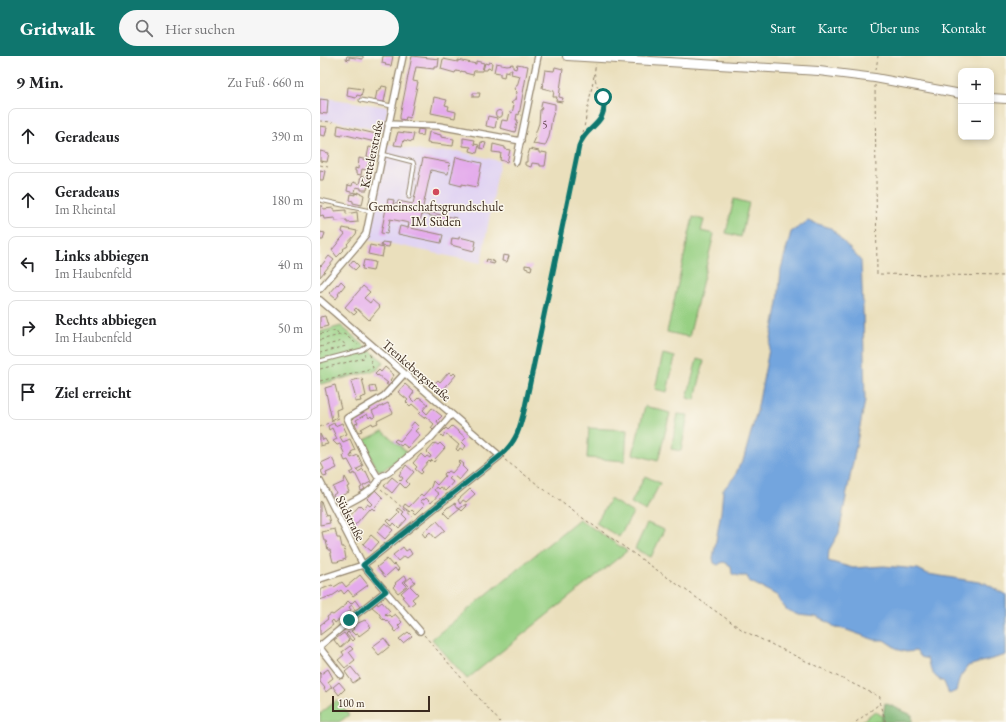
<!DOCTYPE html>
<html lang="de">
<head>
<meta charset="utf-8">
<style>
	body { margin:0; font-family:"EB Garamond",serif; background:#f6f6f6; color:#202124 }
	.controls { position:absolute; right:12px; top:12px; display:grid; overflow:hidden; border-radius:8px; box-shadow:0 2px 6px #0003 }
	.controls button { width:36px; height:36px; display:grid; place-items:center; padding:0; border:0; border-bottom:1px solid #e0e0e0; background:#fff; color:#202124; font:20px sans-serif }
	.scale { position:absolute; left:12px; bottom:10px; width:98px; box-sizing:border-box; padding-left:4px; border:2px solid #3b2a1e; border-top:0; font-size:11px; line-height:14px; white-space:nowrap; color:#3b2a1e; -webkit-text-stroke:3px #fbf7ec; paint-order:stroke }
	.stop { position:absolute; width:12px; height:12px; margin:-9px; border:3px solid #0f766e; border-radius:50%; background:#fff }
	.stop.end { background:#0f766e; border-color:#fff; box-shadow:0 1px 4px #0008 }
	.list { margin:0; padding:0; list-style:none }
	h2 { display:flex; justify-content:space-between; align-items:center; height:52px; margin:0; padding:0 16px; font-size:17px }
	h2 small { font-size:13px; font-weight:400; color:#757577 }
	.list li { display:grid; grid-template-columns:26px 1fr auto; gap:12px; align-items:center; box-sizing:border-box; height:56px; margin:0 8px 8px; padding:0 8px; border:1px solid #e0e0e0; border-radius:8px }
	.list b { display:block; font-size:15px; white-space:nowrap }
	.list p { margin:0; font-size:13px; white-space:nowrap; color:#757577 }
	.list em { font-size:13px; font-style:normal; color:#757577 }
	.icon { flex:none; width:22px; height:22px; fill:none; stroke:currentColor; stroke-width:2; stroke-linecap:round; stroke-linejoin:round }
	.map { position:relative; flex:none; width:686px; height:666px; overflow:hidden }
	header { display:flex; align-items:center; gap:24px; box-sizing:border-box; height:56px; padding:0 20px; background:#0f766e; color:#fff }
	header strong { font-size:19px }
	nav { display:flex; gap:22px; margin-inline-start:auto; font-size:14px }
	.search { width:280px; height:36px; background:#f6f6f6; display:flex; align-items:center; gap:10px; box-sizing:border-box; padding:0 14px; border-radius:22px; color:#757577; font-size:15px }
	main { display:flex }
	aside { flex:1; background:#fff }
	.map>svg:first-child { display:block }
</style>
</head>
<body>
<header>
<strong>Gridwalk</strong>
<div class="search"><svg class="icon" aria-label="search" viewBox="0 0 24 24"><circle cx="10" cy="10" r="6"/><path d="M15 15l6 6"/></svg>Hier suchen</div>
<nav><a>Start</a><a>Karte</a><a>Über uns</a><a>Kontakt</a></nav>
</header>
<main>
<aside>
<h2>9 Min.<small>Zu Fuß · 660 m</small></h2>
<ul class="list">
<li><svg class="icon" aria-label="ahead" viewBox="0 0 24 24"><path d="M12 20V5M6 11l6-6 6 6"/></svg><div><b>Geradeaus</b></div><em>390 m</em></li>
<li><svg class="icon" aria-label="ahead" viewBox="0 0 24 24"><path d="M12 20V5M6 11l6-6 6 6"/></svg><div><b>Geradeaus</b><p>Im Rheintal</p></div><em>180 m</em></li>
<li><svg class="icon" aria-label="left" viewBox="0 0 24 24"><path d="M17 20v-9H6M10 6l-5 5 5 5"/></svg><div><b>Links abbiegen</b><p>Im Haubenfeld</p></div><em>40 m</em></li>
<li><svg class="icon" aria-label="right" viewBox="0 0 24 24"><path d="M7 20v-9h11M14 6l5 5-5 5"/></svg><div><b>Rechts abbiegen</b><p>Im Haubenfeld</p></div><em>50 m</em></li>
<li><svg class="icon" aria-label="arrive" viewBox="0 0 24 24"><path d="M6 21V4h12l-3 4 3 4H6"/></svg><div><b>Ziel erreicht</b></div></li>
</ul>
</aside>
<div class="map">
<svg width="686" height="666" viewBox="0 0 686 666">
	<rect width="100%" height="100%" fill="#fbf7ec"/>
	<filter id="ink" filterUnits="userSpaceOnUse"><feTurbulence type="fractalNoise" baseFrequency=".025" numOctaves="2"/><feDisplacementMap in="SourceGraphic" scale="8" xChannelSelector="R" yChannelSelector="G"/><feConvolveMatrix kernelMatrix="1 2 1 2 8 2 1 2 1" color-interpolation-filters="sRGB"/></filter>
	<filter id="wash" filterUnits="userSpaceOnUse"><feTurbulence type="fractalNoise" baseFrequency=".012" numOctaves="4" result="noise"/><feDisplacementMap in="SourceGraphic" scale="16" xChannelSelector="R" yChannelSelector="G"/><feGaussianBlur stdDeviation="0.9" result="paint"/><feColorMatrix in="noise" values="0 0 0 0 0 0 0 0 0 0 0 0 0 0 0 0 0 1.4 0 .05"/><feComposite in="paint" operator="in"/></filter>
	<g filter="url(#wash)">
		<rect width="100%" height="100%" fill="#eadfbc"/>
		<path fill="#e1d4f3" d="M0,41L68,51L63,75L15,65L0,64Z
			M68,88L106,96L137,95L180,105L161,207L49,183Z"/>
		<path fill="#97d083" stroke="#697d50" d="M414,143L429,147L421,181L406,177Z
			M373,161L384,164L381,175L394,178L369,281L347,276Z
			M21,270L64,306L57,314L0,328V276Z
			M343,298L355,301L347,336L335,333Z
			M377,303L384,305L375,344L367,342Z
			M325,350L350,357L338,405L313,398Z
			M358,358L368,359L361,395L351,393Z
			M269,372L307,374L305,405L267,402Z
			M63,375L87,396L62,415L57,413L43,385Z
			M325,420L340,427L326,455L311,447Z
			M290,443L313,457L299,481L276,467Z
			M259,463L307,495L147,623L112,583Z
			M327,467L344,474L331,501L315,493Z
			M17,644L29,659L19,666H0V658Z
			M555,655L562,660V666H541Z"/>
		<path fill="#79b271" stroke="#5a6e48" d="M565,647L592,659V666H562Z"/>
		<path fill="#73a5de" stroke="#57687e" d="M488,165L511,172L541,205L543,253L545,345L519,477L509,494L508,505L533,512L564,510L598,513L608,518L665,527L686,539V599L648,610L640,621L636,635L629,638L624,626C613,621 610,614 607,603L601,601L596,595L586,596L579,594L564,584H555L524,573L516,572L508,566L496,561L478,559L467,554L461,547L458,540L429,525L427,520H419L412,518L411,510L404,506L401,507L398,509L394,507L393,502L401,456L403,434L415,420L419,410L423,405L437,355L458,247L461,213L471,176Z"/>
		<g id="blocks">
			<path fill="#e4abec" d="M27,0H43V3L29,1V4L26,3Z
				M63,0H73L71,10L65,9L66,8L62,7Z
				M92,0L119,3L118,11H114V13L96,11L93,25L98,26L90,62L86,61L85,64L80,63V60Z
				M123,3L138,6V4L156,8V5L164,7L162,15H154L153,19L145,17V16L141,15V16L136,15L135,17L121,13Z
				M169,6L172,7L171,13L168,12L167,14H163L165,7L168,8Z
				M176,7L186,9L193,8V12L196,13L197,8L208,10L199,59L197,58L196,64H198L195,76L180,72L182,64L188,65L190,56L192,57L194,49L191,47L195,44L197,36L194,33L196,30H197L200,20L191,18L192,14H189V17L185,16L184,21L180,20V17L174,16Z
				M235,11L243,13L239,41L243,42L242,46L236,45L237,41H233L234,35L222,32L225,14L234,15Z
				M62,30L67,31L64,46L55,45L57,35H59V32L61,33Z
				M28,31L43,33L41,40L37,39L36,42L27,40Z
				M153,37H160L159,41H153Z
				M114,41L127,44L125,49L129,50L128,54L136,56L135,62L111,57Z
				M0,43L8,44L7,58L0,57Z
				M222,45L235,48V53L232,62L229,81L225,90L213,88L216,81L215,79L219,67L220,54L222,53L221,51Z
				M175.5 58a3.5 3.5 0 1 1 7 0a3.5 3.5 0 1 1-7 0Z
				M168,60L177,62L175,72L166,70Z
				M18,69L56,78L55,86L22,78V80L17,79V77Z
				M0,70L7,71L5,80L0,79Z
				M98,73L104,74L103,80L97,79Z
				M78,76L94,78L92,86L84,84L82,90L74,89Z
				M109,76L121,79V81L134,83L133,90L107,87Z
				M143,82L155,84L154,88L159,89L157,97L150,95L151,91L143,90Z
				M161,86L166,87L164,93L160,92Z
				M173,88L185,91V93L190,94L187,106L180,104L181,97L172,96Z
				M49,91L54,92L52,102L47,101Z
				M210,93L219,95V97H222V96L227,97L225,110H220V108L212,107L211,111L205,109V106H207V101Z
				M0,95L9,97L7,106L0,105Z
				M136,101L162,107L157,131L142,128V130L130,127Z
				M39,102L51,105V109L48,108L46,114L42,113L41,119L36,118V115H35V112L38,113Z
				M103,102L130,107L128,118L111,114L102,155L136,162L135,169L119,165L120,162L102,158L99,169L92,168L91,172L123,179L121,187L78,178L80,170L88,172L89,167L70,163L67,178L61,177L68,143L74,144L73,148H78V145L93,148Z
				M0,114L5,115L3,124H0Z
				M41,120L43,121V120L49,122L47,134H41V132L36,131L35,137L38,138V136L44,139L42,149L33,147V145L30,144L31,138L35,139V137L27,135L28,129L32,130L33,126L39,128Z
				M2,149L3,153L14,152V155L26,154V158L37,156L38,166L27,167V164L15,165V162L4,163L3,159L0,160V150Z
				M23,172L37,175L36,178L27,188L28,189L27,191H26L23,193L24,194L17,201L12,194L25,178L22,176Z
				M0,176L5,177L3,184H0Z
				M139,181L156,185L154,195L131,189L132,182L139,183Z
				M62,186L70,187L69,191L61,190Z
				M50,189L64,192L62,201L48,198Z
				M183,199L189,200L187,206L182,205Z
				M9,200L14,204L0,221V209L1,210Z
				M167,203L175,206L174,208L166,206Z
				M33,204L39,210L35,214L29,209Z
				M44,204L55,206L53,215L42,213Z
				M205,209L212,210L211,214L205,212Z
				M21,225L25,229L18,238L19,239L16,243L9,237L17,228L18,229Z
				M43,230L50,236L44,242L50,247L52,244L60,251L49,264L36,252L34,254L37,256L34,259L25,251Z
				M5,260L8,270L0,272V261Z
				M65,311L74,319L70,324L72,326L69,330L66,328L68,327L58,319L57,320L55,318L59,314L61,316Z
				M129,316L132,319L134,317L136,319L122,335L114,328L118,324L120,326Z
				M42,322L46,340L40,342L41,345L35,346V343H36L31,325Z
				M85,328L94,336L90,342L94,346L99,341L108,348L103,354L107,358L112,352L122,360L117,365L119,368L113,374L111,372L114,368L105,360L104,362L99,358L101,356L92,348L90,350L86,346L88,344L78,336Z
				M15,329L21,352L16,354L17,361L12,364L5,332Z
				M55,330L57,336L51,337L50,331Z
				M68,347L73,357L57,365L58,367L53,369L52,367L41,373L42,375L39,376L35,368L38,367L36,364L47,358L49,362L51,360L52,362L55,361L52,355Z
				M94,366L99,371L95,375L100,379L88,392L83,388L81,390L74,385L76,383L80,385L91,372L90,371Z
				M14,367L15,370L22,367L27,378L20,381L23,386L30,383L35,394L31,396L32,399L30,400L31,402L38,399L43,410L37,413L38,416L43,413L44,416L46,415L51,426L43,430L45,433L41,435L40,432L42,431L35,417L31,419L30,417L34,415L28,404L25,405L24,403L23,400L25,399L20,388L17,389L13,385L17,383L12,372L9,374L8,370Z
				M132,370L146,382L142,386L146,390L143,394L140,392L138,395L136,393L139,389L125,377L123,381L120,378L126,372L128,374Z
				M0,378L3,384L5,383L8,388L0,390Z
				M115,387L118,389L120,387L125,392L115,403H116L114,406L112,404L110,406L109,405L101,414L103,416L101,418L95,413L97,411L93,407L101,398L105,402L107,400L110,402L111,400L107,396Z
				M12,402L17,412L6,417L7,420L4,421L1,415L4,413L1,407Z
				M140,405L144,408L142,410L147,415L139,424L134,420L132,422L130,420L128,422L133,426L129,431L125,435L120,431L118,433L116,431L114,434L119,438L111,447L106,442L104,444L102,443L100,445L105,449L96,458L92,454L90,456L83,451L85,448L89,451L101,438L103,440L111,431L113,425L117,429L125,420L124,418L126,416L127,417L129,415L132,417L140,408L138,407Z
				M86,409L94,416L86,425L89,428L85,432L80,427L72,437L64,430L72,421L78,426L80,424L81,425L83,422L79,419Z
				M25,421L30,430L27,431L29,436L15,443L13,439L16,437L13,431L24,426Z
				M150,433L155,438L146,446L143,444L140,448L138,444Z
				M55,434L63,442L55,451L56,452L54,454L52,452L50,454L49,453L35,469L27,463L40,449L44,453L47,448L50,450L52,448L47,443Z
				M1,445L6,460L8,459L10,467L0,469V446Z
				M135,447L139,453L146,448L147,450L142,455L140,453L129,462L123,456L128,451H129Z
				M79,452L84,456L82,458L87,463L79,472L74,467L72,470L67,465L69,463L71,465L80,456L77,454Z
				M117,465L125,474L115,482L110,476L105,481L102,477Z
				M65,467L73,474L65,483L57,476Z
				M15,473L17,482H20L22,491H24L26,503L17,506H13L10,494H8L6,485H4L2,476Z
				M51,479L59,486L51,495L43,488Z
				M83,491L86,495L89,493L92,498L87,502L84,500L78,505L73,499Z
				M67,503L73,510L75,508L79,513L77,515L75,512L65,521L57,511Z
				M40,519L48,529L33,540L28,534L24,538L21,534L9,542L8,541L0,544V534L12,529L14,531L22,526L26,531Z
				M85,519L87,523L83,526L87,530L78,537L73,531L76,528L75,527Z
				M91,521L95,526L90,530L98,538L92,543L95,546L90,550L82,541L84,540L81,537L89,530L85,526Z
				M35,544L40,551L35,554L32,549L29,551L31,554L15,567L13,564L11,566L13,569L0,579V569L8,563L7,561L11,558L13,559L27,548L26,547L28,545L31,548Z
				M62,546L70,555L65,558L67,560L69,559L71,561L75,558L82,566L78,570L80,572L75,576L73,574L74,573L67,564L66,565L64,563L63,564L58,556L52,551L57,547L58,549Z
				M45,564L51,571L39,580L38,578L35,579L31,575L34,573L33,572L36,568Z
				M28,576L34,583L32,585L26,578Z
				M88,576L92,580L83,587L79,583Z
				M24,577L29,584L20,592L14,584Z
				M64,582L70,590L59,599L52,591Z
				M30,590L33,593L29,596L35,604L25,612L18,604L24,599L22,596Z
				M31,611L40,622L33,627L25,616Z
				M8,613L13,622L8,626L12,631L6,636L4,633L5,632L0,626V616L1,618Z
				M19,626L25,633L19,639L13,631Z"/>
		</g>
	</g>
	<g filter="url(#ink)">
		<use href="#blocks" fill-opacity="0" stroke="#92846d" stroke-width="1"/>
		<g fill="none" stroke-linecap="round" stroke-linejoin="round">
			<defs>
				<path id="lane" d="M41,44L72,50
					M62,98L93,106L94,110L89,141
					M0,144L50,155
					M0,305L42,294L50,288"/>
				<path id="street" d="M68,68L119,70L201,85
					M196,106L218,0
					M0,233L36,191L46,178L83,0
					M0,244L180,400L51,503L43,509L0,523
					M84,318L64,340L27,362L47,403L57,420L60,421L68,417L111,382L131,359
					M0,425L43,509L100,575
					M15,454C28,447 56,436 60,421
					M0,590L25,569L29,564L66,535
					M0,592L21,619"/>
				<path id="secondary" d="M247,0L499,15L555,22L641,38
					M671,42L686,43"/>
			</defs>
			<use href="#lane" stroke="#92846d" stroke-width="5"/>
			<use href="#street" stroke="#92846d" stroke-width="8"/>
			<use href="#secondary" stroke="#92846d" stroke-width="10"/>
			<path stroke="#92846d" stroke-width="1" stroke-dasharray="3 3" stroke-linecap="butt" d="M556,14L558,0
				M555,29L557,218L686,220
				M0,65L13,66
				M262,82L274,20
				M0,109L8,111
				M0,278L16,274L19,279
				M0,284L24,278L38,289
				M0,291L22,285L26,290L0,297
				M0,313L44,302L45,298
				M0,325L53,312L49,299L47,297
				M0,371L21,361
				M185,396L194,385L200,372L259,89C265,73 280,72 283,54C286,41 276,33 275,21C274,17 275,12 276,8
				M185,404L257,458L424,575L560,641C558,653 565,655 565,666
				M61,433L93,461
				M104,579L180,666
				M536,666L558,649"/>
			<use href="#lane" stroke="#fff" stroke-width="3"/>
			<use href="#street" stroke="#fff" stroke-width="5.5"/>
			<use href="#secondary" stroke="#fff" stroke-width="8"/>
		</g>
	</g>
	<g fill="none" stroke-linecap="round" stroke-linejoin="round" filter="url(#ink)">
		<path stroke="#0f766e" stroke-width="5" d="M29,564L66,535L43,509L180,400C197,385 200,372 205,351L259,90C266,68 289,70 283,41"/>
	</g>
	<circle fill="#d1495b" stroke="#fbf7ec" stroke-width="1.5" cx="116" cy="136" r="4"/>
	<g text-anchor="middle" stroke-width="3" stroke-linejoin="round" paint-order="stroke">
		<g font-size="11" fill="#654a52">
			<text x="225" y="72">5</text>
		</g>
		<g font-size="13" fill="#3b2a1e" stroke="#fbf7ec">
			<text transform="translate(51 98) rotate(-78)" y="5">Kettelerstraße</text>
			<text transform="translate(97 314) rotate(41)" y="5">Trenkebergstraße</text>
			<text transform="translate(31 462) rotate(63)" y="5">Südstraße</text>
		</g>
		<g font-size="13" fill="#3b2a1e" stroke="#fbf7ec">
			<text x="116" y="155">Gemeinschaftsgrundschule<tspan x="116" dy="15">IM Süden</tspan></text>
		</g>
	</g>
</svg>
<div class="controls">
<button>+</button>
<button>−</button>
</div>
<div class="scale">100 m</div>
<div class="stop" style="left:283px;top:41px"></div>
<div class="stop end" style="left:29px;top:564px"></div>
</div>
</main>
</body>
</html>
